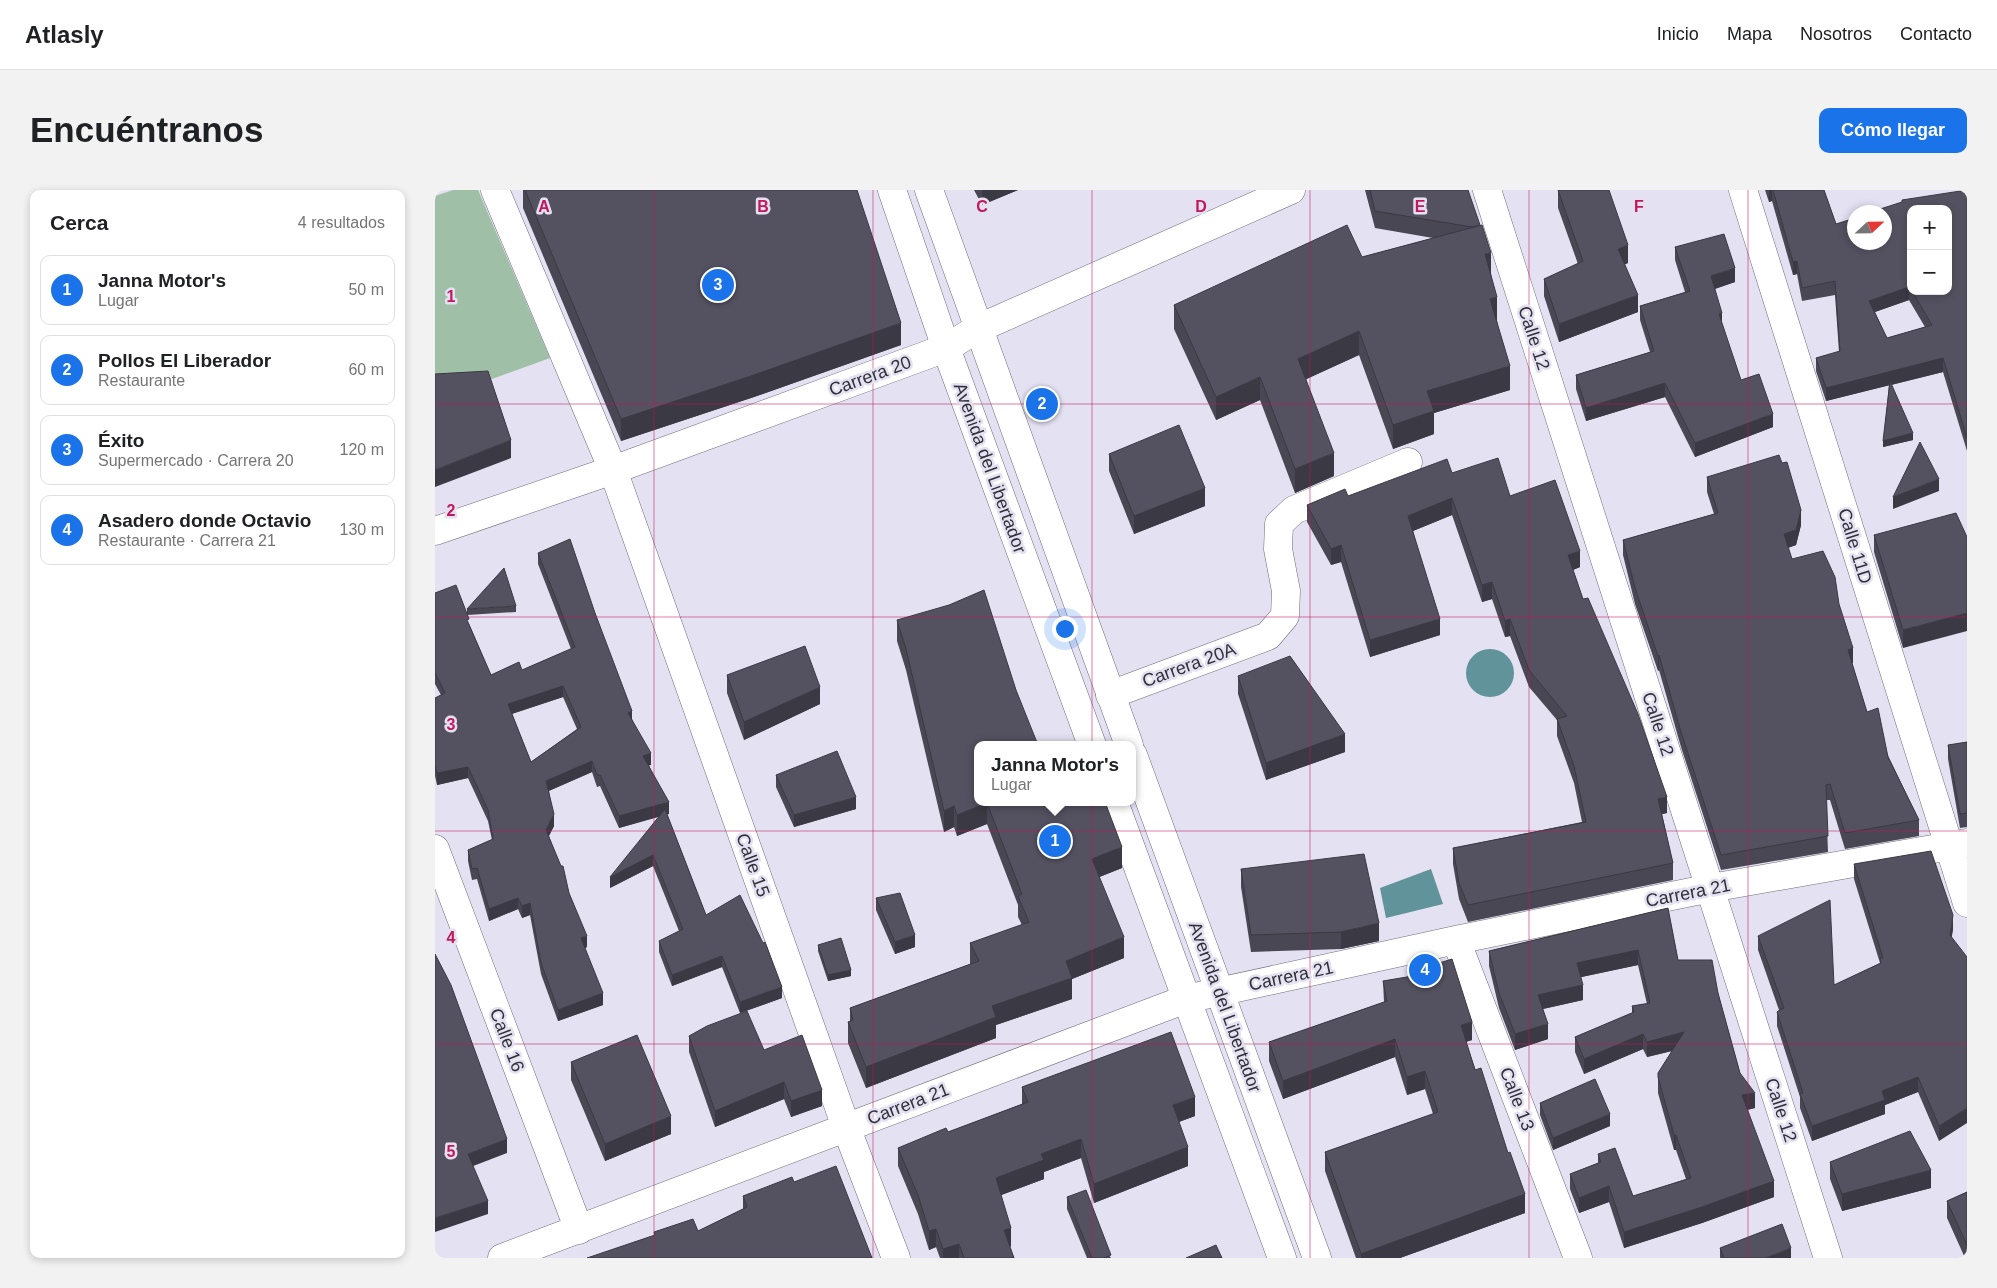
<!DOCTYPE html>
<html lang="es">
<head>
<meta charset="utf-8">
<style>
	body { margin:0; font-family:Helvetica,sans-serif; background:#f2f2f2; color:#202124 }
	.controls { position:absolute; right:15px; top:15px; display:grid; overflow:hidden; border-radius:10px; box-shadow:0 2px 8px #0003 }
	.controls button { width:45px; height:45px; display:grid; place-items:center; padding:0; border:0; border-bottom:1px solid #e0e0e0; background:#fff; color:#202124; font:25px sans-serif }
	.compass { position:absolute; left:1412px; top:15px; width:45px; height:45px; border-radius:50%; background:#fff; box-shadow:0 2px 8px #0003; rotate:68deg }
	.you { position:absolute; left:629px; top:438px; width:18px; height:18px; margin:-12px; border:4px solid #fff; border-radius:50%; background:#1a73e8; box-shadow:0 0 0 8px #1a73e833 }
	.badge { display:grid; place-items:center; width:32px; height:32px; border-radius:50%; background:#1a73e8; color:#fff; font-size:16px; font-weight:700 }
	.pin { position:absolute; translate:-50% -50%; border:2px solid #fff; box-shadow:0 1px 5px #0006 }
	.popup { position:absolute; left:539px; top:551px; width:162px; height:65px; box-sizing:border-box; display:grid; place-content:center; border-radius:10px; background:#fff; filter:drop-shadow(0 1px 4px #0005); font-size:16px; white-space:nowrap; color:#757577 }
	.popup b { font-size:19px; color:#202124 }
	.popup::after { content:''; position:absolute; left:50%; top:100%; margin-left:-10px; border:10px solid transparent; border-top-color:#fff }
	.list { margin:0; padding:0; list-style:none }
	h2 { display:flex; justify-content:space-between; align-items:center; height:65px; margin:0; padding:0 20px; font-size:21px }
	h2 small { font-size:16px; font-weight:400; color:#757577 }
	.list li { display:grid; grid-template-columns:32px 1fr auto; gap:15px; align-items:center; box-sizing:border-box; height:70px; margin:0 10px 10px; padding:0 10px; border:1px solid #e0e0e0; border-radius:10px }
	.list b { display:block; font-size:19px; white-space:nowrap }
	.list p { margin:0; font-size:16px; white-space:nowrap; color:#757577 }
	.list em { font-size:16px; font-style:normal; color:#757577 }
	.map { position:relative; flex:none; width:1532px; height:1068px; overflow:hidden; border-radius:10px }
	header { display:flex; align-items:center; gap:30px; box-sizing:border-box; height:70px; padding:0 25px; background:#fff; border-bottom:1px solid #e0e0e0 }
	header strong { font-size:24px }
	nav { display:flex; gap:28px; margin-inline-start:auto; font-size:18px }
	.intro { display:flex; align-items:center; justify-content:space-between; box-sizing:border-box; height:120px; padding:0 30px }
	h1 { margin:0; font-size:35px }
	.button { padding:12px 22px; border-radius:10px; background:#1a73e8; color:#fff; font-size:18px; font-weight:700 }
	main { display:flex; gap:30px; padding:0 30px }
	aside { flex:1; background:#fff; border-radius:10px; box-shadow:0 2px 8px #0003 }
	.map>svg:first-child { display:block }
</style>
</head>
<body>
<header>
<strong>Atlasly</strong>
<nav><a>Inicio</a><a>Mapa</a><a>Nosotros</a><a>Contacto</a></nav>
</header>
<div class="intro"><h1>Encuéntranos</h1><a class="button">Cómo llegar</a></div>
<main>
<aside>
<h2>Cerca<small>4 resultados</small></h2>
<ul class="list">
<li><span class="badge">1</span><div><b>Janna Motor's</b><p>Lugar</p></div><em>50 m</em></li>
<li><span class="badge">2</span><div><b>Pollos El Liberador</b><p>Restaurante</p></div><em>60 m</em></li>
<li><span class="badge">3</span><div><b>Éxito</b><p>Supermercado · Carrera 20</p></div><em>120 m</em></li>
<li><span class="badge">4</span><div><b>Asadero donde Octavio</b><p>Restaurante · Carrera 21</p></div><em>130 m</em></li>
</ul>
</aside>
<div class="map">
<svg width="1532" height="1068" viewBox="0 0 1532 1068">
	<rect width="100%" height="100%" fill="#e3e1f2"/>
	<path fill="#9fc0a7" d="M18,0H43L115,168L54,190L0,189V6Z"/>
	<path fill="#60939a" d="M1031 483a24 24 0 1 1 48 0a24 24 0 1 1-48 0Z
		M996,679L1008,714L951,728L945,698Z"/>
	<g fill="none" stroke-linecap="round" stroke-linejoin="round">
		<defs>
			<path id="minor" d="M60,0L178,280L411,937L461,1068
				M1052,0L1393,1068
				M1308,0L1532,713
				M0,341L178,280L511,158L542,139L856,0
				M675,505L833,446L850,426L851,401L843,359L844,334L859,320L973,272
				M0,659L144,1040
				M1021,750L1143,1068
				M67,1068L751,809L1021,750L1276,698L1532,653"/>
			<path id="major" d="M457,0L511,158L657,555
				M494,0L694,555
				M698,565L882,1068
				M679,612L847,1068"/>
		</defs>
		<use href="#minor" stroke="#6f6d7b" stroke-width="29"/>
		<use href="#major" stroke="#6f6d7b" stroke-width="29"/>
		<use href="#minor" stroke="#fff" stroke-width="28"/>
		<use href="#major" stroke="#fff" stroke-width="28"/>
	</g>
	<path fill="#484753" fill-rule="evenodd" d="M88,0H422L466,155L319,207L186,251L88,18Z
		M539,0H583L547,15Z
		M930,0H1033L1056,83L1062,131L1075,200L999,223V244L958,259L924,165L871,189L899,286L860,303L825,210L781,230L739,139V115L927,67L998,48L940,38Z
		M1123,0L1193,73L1190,74L1203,122L1124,152L1109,106V89L1143,74L1123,18Z
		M1330,0H1389L1401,34L1532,2V261L1508,182L1456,195L1478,250L1448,257L1454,195L1391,211L1381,181V168L1404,162L1400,105L1367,111L1362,84L1358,85L1337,11L1334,12ZM1476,19L1513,101H1476ZM1474,110L1490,137L1452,148L1440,122Z
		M1240,57L1300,92L1280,99L1287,135L1306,190L1338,237L1260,267L1230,207L1151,231L1141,199V185L1215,162L1205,130V116L1250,102L1240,70Z
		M674,264L770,316L699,344L674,281Z
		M1017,283L1075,306L1145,377L1138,380L1148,409L1232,623L1227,624L1238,673V690L1033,732L1024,709L1018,674V658L1147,632L1139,593L1122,546V530L1094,497L1075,446L1070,447L1057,409L1047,412L1017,325L978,341L1005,445L935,467L906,372L896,375L872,332V315Z
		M1272,287L1366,335L1361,355L1353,358L1357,369L1404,414L1418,473H1417L1432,522L1484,630V646L1410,659L1395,610H1391L1393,662L1286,680L1246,557L1224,480L1223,481L1200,414L1188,365V350L1279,324L1272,302Z
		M1439,345L1532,347L1468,458L1439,362Z
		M103,363L160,423L197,529L216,575H214L234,624H232L271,725L347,808L305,823L287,777L237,796L224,762V751L244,741L218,676L175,698L225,626L184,638L165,596L162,597L157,582L114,601L119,636L114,646L134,703L152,757L150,758L168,815L123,831L106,784L95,725L87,728L83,719L54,731L42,689L37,690L33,671V660L57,650L53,631L33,588L2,595L0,586V508L6,505L0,494V403L34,434L56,485L87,480L136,459L103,374ZM128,507L142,539L96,572L77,524Z
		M81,416V422L32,425V419Z
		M462,430L542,555L670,612L687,678L664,687L689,768L637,789V809L561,835V848L431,898L413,853V832L415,831V818L535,774V753L587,735L583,727V715L552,634L522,646L519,637L509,642L471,480L462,451Z
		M292,485L385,514L309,550L292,503Z
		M803,486L910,562L831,590L803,504Z
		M1532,552V637L1525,638L1513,569V555Z
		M341,585L421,619L359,637L341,597Z
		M1419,674L1518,739L1516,748L1504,951L1483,902L1450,915V924L1377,951L1365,918V907L1342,836V822L1344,820L1323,760V746L1399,795L1445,773L1419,689Z
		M806,679L944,751L906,759L816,762L806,697Z
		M441,708L480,757L460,764L441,720Z
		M1233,718L1243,770L1283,803L1305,883L1320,918L1312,920L1339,1007L1267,1033L1189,1058L1174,1012L1144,1023L1135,999V984L1163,973V964L1198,1006L1251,989L1241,960H1239L1223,903V883L1237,861L1212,867L1208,859L1149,884L1140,862V847L1197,823V816L1212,814L1203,775L1146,787L1148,810L1108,819L1113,849L1080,860L1064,818L1054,776V761Z
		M383,755L416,786L393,791L383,761Z
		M982,780L1037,850L1031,852L1090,1023L965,1068H921L890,981V962L998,924L990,899L972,905L960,867L848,909L834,871V852L949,812L948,791L982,785Z
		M254,846L329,860L387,916L356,927L349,909L280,937L254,862Z
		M136,872L236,944L170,971L136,890Z
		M587,897L760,926L744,932L753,976L659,1013L646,968L609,982V989L566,1005L576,1056L575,1057L579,1068H505L501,1057L494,1060L483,1024L463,976V958L513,942L587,914Z
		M1105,913L1175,936L1118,960L1105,925Z
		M1395,972L1496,998L1407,1021L1395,989Z
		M359,992L437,1068L219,1045V1042L263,1041L308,1019V1006Z
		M1532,1002V1068H1530L1512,1028V1011Z
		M632,1007L676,1068H652L632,1019Z
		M1285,1058L1356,1068H1285Z"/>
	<path fill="#3b3943" d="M547,0H583L547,15Z
		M1334,0H1337V11L1334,12Z
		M1193,55V73L1183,77V59Z
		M1056,63V86L1050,64Z
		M1362,71V84L1358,85V72Z
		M1300,78V92L1276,100V86Z
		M1474,97V110L1434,124V111Z
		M1203,105V122L1124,152V134Z
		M1062,107V131L1055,133V109Z
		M1287,123V137L1284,124Z
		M466,133V155L319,207L186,251V229Z
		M924,141V165L863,193V169Z
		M1508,168V182L1391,211V198Z
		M1075,176V200L999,223V244L958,259V235L992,201Z
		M825,187V210L781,230V207Z
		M1230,193V207L1151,231V218Z
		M1338,224V237L1260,267V253Z
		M1478,243V250L1448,257V251Z
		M76,250V268L0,297V280Z
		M899,263V286L860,303V279Z
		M1504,289V301L1458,319V307Z
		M770,298V316L699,344V326Z
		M1017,308V325L973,343V326Z
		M1366,320V335L1361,355L1349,359V344Z
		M906,355V372L896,375V359Z
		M1145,361V377L1133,382V365Z
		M1057,392V409L1047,412V395Z
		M1532,423V441L1468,458V440Z
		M1005,429V445L935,467V450Z
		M1075,429V446L1070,447V431Z
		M1418,458V473L1413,475V460Z
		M1224,465V480L1223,481V466Z
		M128,496V507L73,525V514Z
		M385,497V514L309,550V532Z
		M197,521V533L193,523Z
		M910,544V562L831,590V573Z
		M216,563V575L208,577V566Z
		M157,571V582L111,602V591Z
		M33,577V588L2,595V583Z
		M421,607V619L359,637V625Z
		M1232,607V623L1223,625V609Z
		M234,612V624L184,638V626Z
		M552,613V634L522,646V625Z
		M519,616V637L509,642V621Z
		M119,624V636L111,651V640Z
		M687,657V678L657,690V669Z
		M218,665V676L175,698V687Z
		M83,708V719L54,731V719Z
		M95,713V725L87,728V716Z
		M1518,725V739L1515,760V745Z
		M944,733V751L906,759V742Z
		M480,745V757L460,764V752Z
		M152,746V757L146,760V748Z
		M689,747V768L637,789V809L561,835V848L431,898V877L557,816L631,771Z
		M1203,760V775L1142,788V773Z
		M287,766V777L237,796V785Z
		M416,780V786L393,791V785Z
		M1148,795V810L1103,820V805Z
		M347,797V808L305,823V812Z
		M168,803V815L123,831V820Z
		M1037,832V850L1026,853V835Z
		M1113,834V849L1080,860V844Z
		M1249,842V858L1212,867V852Z
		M1208,844V859L1149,884V869Z
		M960,849V867L848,909V891Z
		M990,881V899L972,905V887Z
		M1483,887V902L1450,915V924L1377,951V936L1447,901Z
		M349,892V909L280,937V921Z
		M387,900V916L356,927V911Z
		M1320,903V918L1307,921V905Z
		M760,907V926L738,934V915Z
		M1532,918V933L1504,951V936Z
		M1175,924V936L1118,960V948Z
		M236,926V944L170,971V954Z
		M1239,945H1241V960H1239Z
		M72,949V963L33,978V964Z
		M646,949V968L609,982V989L561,1007V988L606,964Z
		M753,957V976L659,1013V994Z
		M1496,980V998L1407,1021V1004Z
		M1339,991V1007L1267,1033L1189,1058V1042Z
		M1174,996V1012L1144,1023V1008Z
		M1090,1004V1023L965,1068H926V1064Z
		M53,1011V1024L0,1042V1028Z
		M576,1038V1056L569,1059V1040Z
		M501,1039V1057L494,1060V1041Z
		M524,1054V1068H508V1059Z
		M1356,1058V1068H1331Z"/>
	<path fill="#545260" stroke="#3b3943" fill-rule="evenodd" d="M90,0H422L466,133L319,185L186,229Z
		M935,0H1033L1045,35L1037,37L940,21Z
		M1123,0H1174L1193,55L1183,59L1203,105L1124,134L1109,89L1148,71Z
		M1338,0H1389L1401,34L1420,28V52H1450V22H1436L1467,12V10L1532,0V248L1508,168L1391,198L1381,168L1405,161L1400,91L1367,98L1362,71L1358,72ZM1476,19H1513V101H1477L1497,135L1452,148L1434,111L1474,97L1476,99Z
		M912,35L927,67L1047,35L1056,63L1050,64L1062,107L1055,109L1075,176L992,201L999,221L958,235L924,141L863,169L899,263L860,279L825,187L781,207L739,115Z
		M1289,44L1300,78L1276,86L1287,123L1284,124L1306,190L1324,184L1338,224L1260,253L1230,193L1151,218L1141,185L1219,161L1205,116L1255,101L1240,57Z
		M53,181L76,250L0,280V184Z
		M1455,191L1478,243L1448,251Z
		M744,235L770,298L699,326L674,264Z
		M1485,252L1504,289L1458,307Z
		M1344,265L1347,273L1352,272L1366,320L1361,340L1349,344L1357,369L1388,361L1400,387L1404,414L1418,458L1413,460L1432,522L1443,518L1453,567L1484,630L1410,643L1395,594L1391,595L1393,646L1286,665L1246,542L1224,465L1223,466L1200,398L1188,350L1283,323L1272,287Z
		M1063,268L1075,306L1120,290L1145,361L1133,365L1148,409L1153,408L1203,524L1232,607L1223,609L1238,673L1033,715L1024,693L1018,658L1151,632L1139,576L1122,529L1132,526L1094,480L1075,429L1070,431L1057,392L1047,395L1017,308L973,326L1005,429L935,450L906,355L896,359L872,315L910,299L913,306L1012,269L1017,283Z
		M1521,323L1532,347V423L1468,440L1439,345Z
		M135,349L160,423L197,521L193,523L216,563L208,566L234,612L184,626L165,585H162L157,571L111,591L119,624L111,640L126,676H128L134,703L152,746L146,748L168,803L123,820L106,773L95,713L87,716L83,708L54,719L42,678L37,679L33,660L58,649L53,620L33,577L2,583L0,575V508L10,503L0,483V403L21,395L34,429L32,430L56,485L84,472L87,480L140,457L103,363ZM128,496L146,537L96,572L73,514Z
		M69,378L81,416L32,419Z
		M549,400L581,500L603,555H542V612H670L687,657L657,669L689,747L631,771L637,788L557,816L561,827L431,877L413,832L418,830L415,818L544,771L535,753L594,732L583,706L587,704L552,613L522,625L519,616L509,621L471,459L462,430L514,415Z
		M370,456L385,497L309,532L292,485Z
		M855,466L910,544L831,573L803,486Z
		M1532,552V623L1525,624L1513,555Z
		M402,561L421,607L359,625L341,585Z
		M230,619L271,725L305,705L328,753L330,752L347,797L305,812L287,766L237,785L224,751L248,739L218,665L175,687Z
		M1496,661L1518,725L1515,745L1532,767V918L1504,936L1483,887L1447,901L1450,910L1377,936L1365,904L1368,903L1342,822L1349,818L1323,746L1395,710L1399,795L1446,773L1445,768H1448L1419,674Z
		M929,664L944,733L906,742L816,745L806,679Z
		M465,703L480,745L460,752L441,708Z
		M1233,718L1243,770H1277L1283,803L1305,883L1320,903L1307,905L1339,991L1267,1017L1189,1042L1174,996L1144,1008L1135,984L1166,972L1163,964L1180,958L1198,1006L1256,988L1241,945H1239L1223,887V883L1249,842L1212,852L1208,844L1149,869L1140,847L1199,822L1197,816L1215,813L1203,760L1142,773L1148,795L1103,805L1113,834L1080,844L1064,803L1054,761Z
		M406,748L416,780L393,785L383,755Z
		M0,764L16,795L72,949L33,964L53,1011L0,1028Z
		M1017,769L1037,832L1026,835L1040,880L1046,878L1073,963L1075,962L1090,1004L926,1064L890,962L1003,922L990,881L972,887L960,849L848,891L834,852L952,811L948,791L984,785L982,780Z
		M312,821L329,860L367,845L387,900L356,911L349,892L280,921L254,846L272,836Z
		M736,842L760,907L738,915L753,957L659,994L646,949L606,964L609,970L561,988L576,1038L569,1040L579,1068H529L524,1054L508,1059L501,1039L494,1041L483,1005L463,958L511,938L513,942L593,912L587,897Z
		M202,845L236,926L170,954L136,872Z
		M1160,889L1175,924L1118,948L1105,913Z
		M1475,941L1496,980L1407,1004L1395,972Z
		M401,976L437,1068H152L220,1045L219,1042L258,1029L263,1041L312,1017L308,1006L357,987L359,992Z
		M651,1000L676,1065L669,1068H657L632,1007Z
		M1532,1002V1055L1512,1011Z
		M1347,1034L1356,1058L1331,1068H1289L1285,1058Z
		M781,1055L787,1068H751Z"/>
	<path fill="none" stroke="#c2185b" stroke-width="1" stroke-opacity="0.55" d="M219,0V1068M438,0V1068M657,0V1068M875,0V1068M1094,0V1068M1313,0V1068M0,214H1532M0,427H1532M0,641H1532M0,854H1532"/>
	<g text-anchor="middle" stroke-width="5" stroke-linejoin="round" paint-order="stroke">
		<g font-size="18" fill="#303036" stroke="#e3e1f2">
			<text transform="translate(1099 148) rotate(72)" y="6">Calle 12</text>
			<text transform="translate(435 186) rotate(-20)" y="6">Carrera 20</text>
			<text transform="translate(555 278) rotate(70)" y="6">Avenida del Libertador</text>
			<text transform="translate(1420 356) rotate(73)" y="6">Calle 11D</text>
			<text transform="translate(754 475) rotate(-20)" y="6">Carrera 20A</text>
			<text transform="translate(1223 534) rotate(72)" y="6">Calle 12</text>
			<text transform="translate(318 675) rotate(70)" y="6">Calle 15</text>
			<text transform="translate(1253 703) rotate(-11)" y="6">Carrera 21</text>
			<text transform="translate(856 786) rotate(-12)" y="6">Carrera 21</text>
			<text transform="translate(790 817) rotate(70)" y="6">Avenida del Libertador</text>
			<text transform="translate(72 850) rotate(69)" y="6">Calle 16</text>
			<text transform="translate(1082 909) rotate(69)" y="6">Calle 13</text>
			<text transform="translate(473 914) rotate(-21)" y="6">Carrera 21</text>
			<text transform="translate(1346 920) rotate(72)" y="6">Calle 12</text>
		</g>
	</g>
	<g font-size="16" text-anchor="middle" font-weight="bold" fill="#c2185b" stroke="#e3e1f2" stroke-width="5" stroke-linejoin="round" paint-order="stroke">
		<text x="109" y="22">A</text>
		<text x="328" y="22">B</text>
		<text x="547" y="22">C</text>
		<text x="766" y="22">D</text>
		<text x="985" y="22">E</text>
		<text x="1204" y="22">F</text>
		<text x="16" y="112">1</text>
		<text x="16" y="326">2</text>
		<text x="16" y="540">3</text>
		<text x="16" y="753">4</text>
		<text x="16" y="967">5</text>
	</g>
</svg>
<div class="controls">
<button>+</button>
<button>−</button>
</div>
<svg class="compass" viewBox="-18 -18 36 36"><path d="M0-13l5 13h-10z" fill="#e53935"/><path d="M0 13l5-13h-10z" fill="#757577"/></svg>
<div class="you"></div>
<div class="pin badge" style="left:620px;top:651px">1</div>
<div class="popup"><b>Janna Motor's</b>Lugar</div>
<div class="pin badge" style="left:607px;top:214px">2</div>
<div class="pin badge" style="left:283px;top:95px">3</div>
<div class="pin badge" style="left:990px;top:780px">4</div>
</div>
</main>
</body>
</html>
